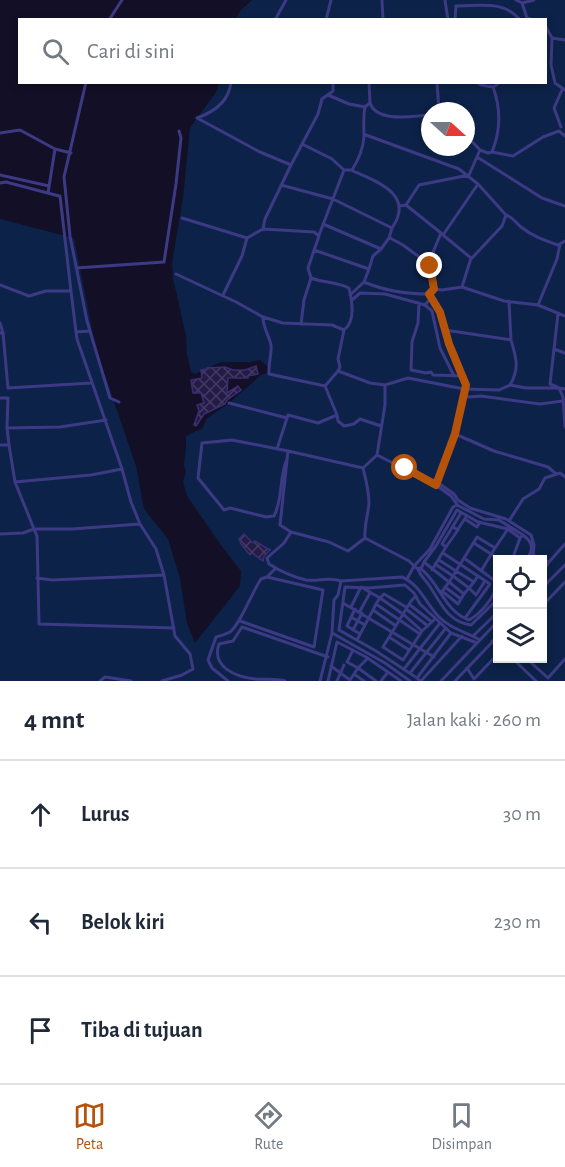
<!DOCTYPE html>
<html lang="id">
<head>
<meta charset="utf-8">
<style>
	body { margin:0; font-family:"Alegreya Sans",sans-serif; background:#f6f6f7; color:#1f2937 }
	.controls { position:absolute; right:18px; bottom:18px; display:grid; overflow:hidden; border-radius:0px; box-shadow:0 3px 9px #0003 }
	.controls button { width:54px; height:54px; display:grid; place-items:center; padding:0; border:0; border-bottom:2px solid #e0e1e3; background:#fff; color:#1f2937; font:30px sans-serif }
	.compass { position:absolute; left:421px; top:102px; width:54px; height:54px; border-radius:50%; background:#fff; box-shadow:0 3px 9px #0003; rotate:111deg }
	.stop { position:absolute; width:18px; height:18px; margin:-14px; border:4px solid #b45309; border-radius:50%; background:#fff }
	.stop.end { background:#b45309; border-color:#fff; box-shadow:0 2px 6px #0008 }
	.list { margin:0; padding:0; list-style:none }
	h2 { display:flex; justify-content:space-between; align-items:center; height:78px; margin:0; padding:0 24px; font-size:26px }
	h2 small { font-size:20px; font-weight:400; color:#747a83 }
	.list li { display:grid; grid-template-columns:39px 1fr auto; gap:18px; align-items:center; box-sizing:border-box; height:108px; padding:0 24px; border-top:2px solid #e0e1e3 }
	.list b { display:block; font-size:22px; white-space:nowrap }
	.list em { font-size:20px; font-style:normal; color:#747a83 }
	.icon { flex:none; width:33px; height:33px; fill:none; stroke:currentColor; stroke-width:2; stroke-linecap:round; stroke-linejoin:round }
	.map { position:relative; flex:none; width:565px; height:681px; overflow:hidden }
	.search { position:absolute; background:#fff; box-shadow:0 3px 9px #0003; left:18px; right:18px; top:18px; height:66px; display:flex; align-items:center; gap:15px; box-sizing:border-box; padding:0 21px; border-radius:0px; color:#747a83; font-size:22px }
	.sheet { height:402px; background:#fff }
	nav { display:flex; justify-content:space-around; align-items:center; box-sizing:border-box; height:84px; border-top:2px solid #e0e1e3; background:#fff; font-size:16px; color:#747a83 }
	nav a { display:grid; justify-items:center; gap:3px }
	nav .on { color:#b45309 }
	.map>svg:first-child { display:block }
</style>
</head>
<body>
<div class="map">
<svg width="565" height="681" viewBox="0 0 565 681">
	<defs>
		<pattern id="building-cross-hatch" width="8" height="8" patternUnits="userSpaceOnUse" patternTransform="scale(1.5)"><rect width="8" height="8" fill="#241b47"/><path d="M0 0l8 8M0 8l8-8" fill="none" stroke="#433b63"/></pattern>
	</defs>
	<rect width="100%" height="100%" fill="#130f26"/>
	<path fill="#0c2248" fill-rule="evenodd" d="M252,0H565V681H0V219L74,238L96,349L136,466L144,509L168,539L180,578L187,623L195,643L240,586L241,571L223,548L187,496L183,482L186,472L184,465L186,447V436L203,428L206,419L229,403L261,375L269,372V368L260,360L250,362H221L195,374L191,372L187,354L186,336L173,278L172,263L183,198L190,128L216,92L219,83L546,82V20L235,19L241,10ZM430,111H466V147H430ZM498,560H542V658H498Z"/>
	<path fill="url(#building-cross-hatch)" stroke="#3b2d73" stroke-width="1.5" d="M256,366L258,374L248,376V378H228L227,393L238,386L241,390L227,400L225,404L204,414L196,426L194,425L199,411L197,405L204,403L201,393H193L191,380L202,378L201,370L207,369V368L225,367L233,370H245Z
		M244,534L253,543L255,541L270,550L264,556L263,561L252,553L250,555L241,544L239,539Z"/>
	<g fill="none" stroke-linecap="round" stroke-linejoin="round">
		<path stroke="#3d3a85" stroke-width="3" d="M382,0L383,20
			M445,0L448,20
			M516,0L522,3
			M109,20L122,0
			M275,20L286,0
			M326,20L331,0
			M455,20L456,6C480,6 504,0 520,20
			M533,20L527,18L522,3L534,0
			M546,27L552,38L565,40
			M552,38L551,65L555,83L565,90
			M86,82L64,177L70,236L87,321L110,398L119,402
			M231,82C229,102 214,112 197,118L260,152L291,165L265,219L263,229
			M437,82L439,111
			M476,82L481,85L493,87
			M370,103C377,123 413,116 430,115
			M365,107L370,103L369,82
			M561,127L554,108L562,90
			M0,133L20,130L55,149
			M466,135L480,150L469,175
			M364,136L366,135L459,169L478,184L443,235
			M302,144L332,159L344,170H352C359,159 363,150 364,137C364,126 363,117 365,107L349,104L328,95
			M480,150L488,153L492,152C501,130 501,109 493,87L501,82
			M492,152L513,156L543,137L559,131L565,136
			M477,157L542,198L565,206
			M291,165L318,114L322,99L333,91V82
			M353,171C378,182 415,195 392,228
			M0,175L49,186
			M0,183L6,182L59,196
			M281,185L333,199L392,228L389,238L381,249L323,224
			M48,193L55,149L71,153
			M60,196L71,291
			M399,206L406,205L419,185L469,175
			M506,215C514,218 515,222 521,227C532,236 544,240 558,245L565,241
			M182,218L247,238
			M319,235L344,170
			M390,238L403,245L426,262L431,257L441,233L406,205
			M314,250L369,269L364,282L350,295
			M472,258L502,226L506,215L478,184
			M76,268L164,262L176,184L181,138L179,131
			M369,269L373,256L381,249
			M176,274L236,302L263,317
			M311,278C324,283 337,282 349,288C352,301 356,321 344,330L338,359L340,367L338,371
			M364,282C385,291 406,294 429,294L434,289L430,266L426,262
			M0,285L29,296L46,291H71L76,332
			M462,287L504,301L538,305L557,259L560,244
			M434,289L442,290L462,287L471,258L443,235
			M429,294L440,312L445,330L511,340L509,301
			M223,295L242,256L247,238L263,229L314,232L319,236L308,268L311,278L304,300L301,324
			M352,300L360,293L385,294L425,305L431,298
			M419,303L418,323L412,342L411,370L426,373L431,372L433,375L463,376
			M425,305L432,311L440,348L454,376
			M538,305L565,316
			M558,314L554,349L565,353
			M0,323L3,333H0
			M3,333L8,388L91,383
			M554,349L550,384L557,387
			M510,385C520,368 516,357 511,340
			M325,386L338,371L370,383L385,385
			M565,389L559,388L563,397L565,427
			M464,395V389L499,390L510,385L526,388H559
			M0,398H8L7,428
			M229,403L287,418
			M337,415L325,386L269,374C268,364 272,355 271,345C269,335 263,328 263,317L283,323L332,325L344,330
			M455,434L464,395L469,397L481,396L540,404L563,401
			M0,445H9L7,428L60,427L106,420
			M277,449L288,415L318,423L337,415L338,421L344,426L354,424L360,419L381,426
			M377,455L385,405V385L408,378L464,389L465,381L445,330
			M287,459C279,477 283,499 274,516L266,517L230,508L224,510L198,478L202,443L232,440L288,451
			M363,468L288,451L280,525L291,532L329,542L348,551L365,538
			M122,469L131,502L140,524L72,529H34L37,536L39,624L174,628
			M15,482L91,475L122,469L77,339L76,332L90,331
			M437,482L455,434L494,451L548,467L556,474
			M436,485L377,455L363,468C366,480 369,491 369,503C368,515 364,526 365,538L409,561L414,566L430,549L453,507L457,505L484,519L499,520L523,535L520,538
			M457,504L451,496L436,485L437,482L454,494L458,500L470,508L506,519L531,535L534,545L533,555L549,562L547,565
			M465,519L477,527L480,522
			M509,521L523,499L539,489L545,478L560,473L565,477
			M453,527L458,530L446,547L442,544L461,513
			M458,529L466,517
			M291,532L284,543L267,558L269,564C280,571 293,577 306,580C318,582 329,576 341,581
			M0,534L23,533L34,529L15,482L9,445
			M523,535C531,541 534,547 529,556
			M474,543L500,560
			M443,553L490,584L465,618
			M464,558L477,537L495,548L508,529
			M439,560L456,571L464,558L498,583
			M527,560L529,556L535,560
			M424,562L449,582L441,593
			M549,562L565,544
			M542,563L547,565L542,571
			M435,564L453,576L456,571L474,582L478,576
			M418,569C420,576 425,579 429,585C440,602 448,622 471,625L498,599
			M421,569L424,562L436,546L457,510L478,522L508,529L520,538L512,560
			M432,570L446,547
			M481,571L495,548
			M37,578L52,580L164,575L156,549L140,524
			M407,579L414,566L418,569L420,568C440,583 444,611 469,620C482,613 493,598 498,584
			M404,585L369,588L345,587L339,630L376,651L417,678
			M405,585L414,593L420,604L451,633
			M445,587L461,599L464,594L449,582L453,576L469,588L474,582
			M542,588L565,565
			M442,591L458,604L461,599
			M464,594L469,588L476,595L485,581
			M416,596L411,601L383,647L403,660L422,631L435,619
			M343,603L434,657
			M410,605L432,622
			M542,606L565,582
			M351,607L361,587L380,598L376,604
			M406,607L384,594L380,598L403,614L422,631
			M355,609L347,626L360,634
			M406,609L428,626
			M360,611L370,593
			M351,617L365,625
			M240,621L314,647L323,590L267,577
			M396,626L373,610L376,604L420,634
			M353,630L362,613
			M332,633L334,600L338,595L341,581L402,577C419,584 426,603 438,616C449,628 466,632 480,640
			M473,636L498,612
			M389,637L409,650
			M357,640L373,610
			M492,641L498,646
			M353,650L347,662L358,668L368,658
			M512,658L536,681
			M526,658L548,678L565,659
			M331,666L350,680
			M467,668L474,679L498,654
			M404,669L440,623
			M410,673L446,628
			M354,674L364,681
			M350,680L358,668L376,681
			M100,681L105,677L131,681
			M162,681L182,675L193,669L190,654L175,636L164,575
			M228,681L212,668L208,660L216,637C221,636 226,634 230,632C240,625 252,592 261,579L267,577L276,568
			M285,681C275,678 265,680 255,679C236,677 211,667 219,644L233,641L242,627L328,657
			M320,681L332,633L385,663L410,681
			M328,681L337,642L366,657L401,681
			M337,681L344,665
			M381,681L388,672
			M420,681L417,678L451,633L477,643
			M421,681L462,636
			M441,681L498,621
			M455,681L498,636"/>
	</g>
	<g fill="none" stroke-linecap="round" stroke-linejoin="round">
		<path stroke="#b45309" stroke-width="8" d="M405,468L436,485L455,434L466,385L449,344L440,312L429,294L434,289L430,266"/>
	</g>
</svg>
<div class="controls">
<button><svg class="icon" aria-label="locate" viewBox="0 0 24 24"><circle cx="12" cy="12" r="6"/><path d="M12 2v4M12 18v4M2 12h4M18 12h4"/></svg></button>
<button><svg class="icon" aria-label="layers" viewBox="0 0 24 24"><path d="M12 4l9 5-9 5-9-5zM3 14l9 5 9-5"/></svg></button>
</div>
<svg class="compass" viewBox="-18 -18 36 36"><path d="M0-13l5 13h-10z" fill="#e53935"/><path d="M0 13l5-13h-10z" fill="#747a83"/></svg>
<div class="stop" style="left:405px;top:468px"></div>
<div class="stop end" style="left:430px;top:266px"></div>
<div class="search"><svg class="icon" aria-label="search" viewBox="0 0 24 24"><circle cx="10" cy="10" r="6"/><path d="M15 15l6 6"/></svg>Cari di sini</div>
</div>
<section class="sheet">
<h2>4 mnt<small>Jalan kaki · 260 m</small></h2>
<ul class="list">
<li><svg class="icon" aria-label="ahead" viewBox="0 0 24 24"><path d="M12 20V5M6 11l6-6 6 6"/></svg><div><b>Lurus</b></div><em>30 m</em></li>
<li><svg class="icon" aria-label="left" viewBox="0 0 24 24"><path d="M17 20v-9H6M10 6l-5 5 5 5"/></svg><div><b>Belok kiri</b></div><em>230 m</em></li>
<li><svg class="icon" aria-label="arrive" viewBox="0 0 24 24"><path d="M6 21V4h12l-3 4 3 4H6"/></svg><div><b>Tiba di tujuan</b></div></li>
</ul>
</section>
<nav>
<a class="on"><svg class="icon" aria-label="map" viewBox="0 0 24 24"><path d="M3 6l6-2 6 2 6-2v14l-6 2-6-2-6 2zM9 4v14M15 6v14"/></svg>Peta</a>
<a><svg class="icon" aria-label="directions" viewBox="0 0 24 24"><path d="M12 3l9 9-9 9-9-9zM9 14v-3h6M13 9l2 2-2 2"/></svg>Rute</a>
<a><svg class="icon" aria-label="saved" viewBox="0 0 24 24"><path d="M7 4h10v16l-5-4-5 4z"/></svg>Disimpan</a>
</nav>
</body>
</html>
